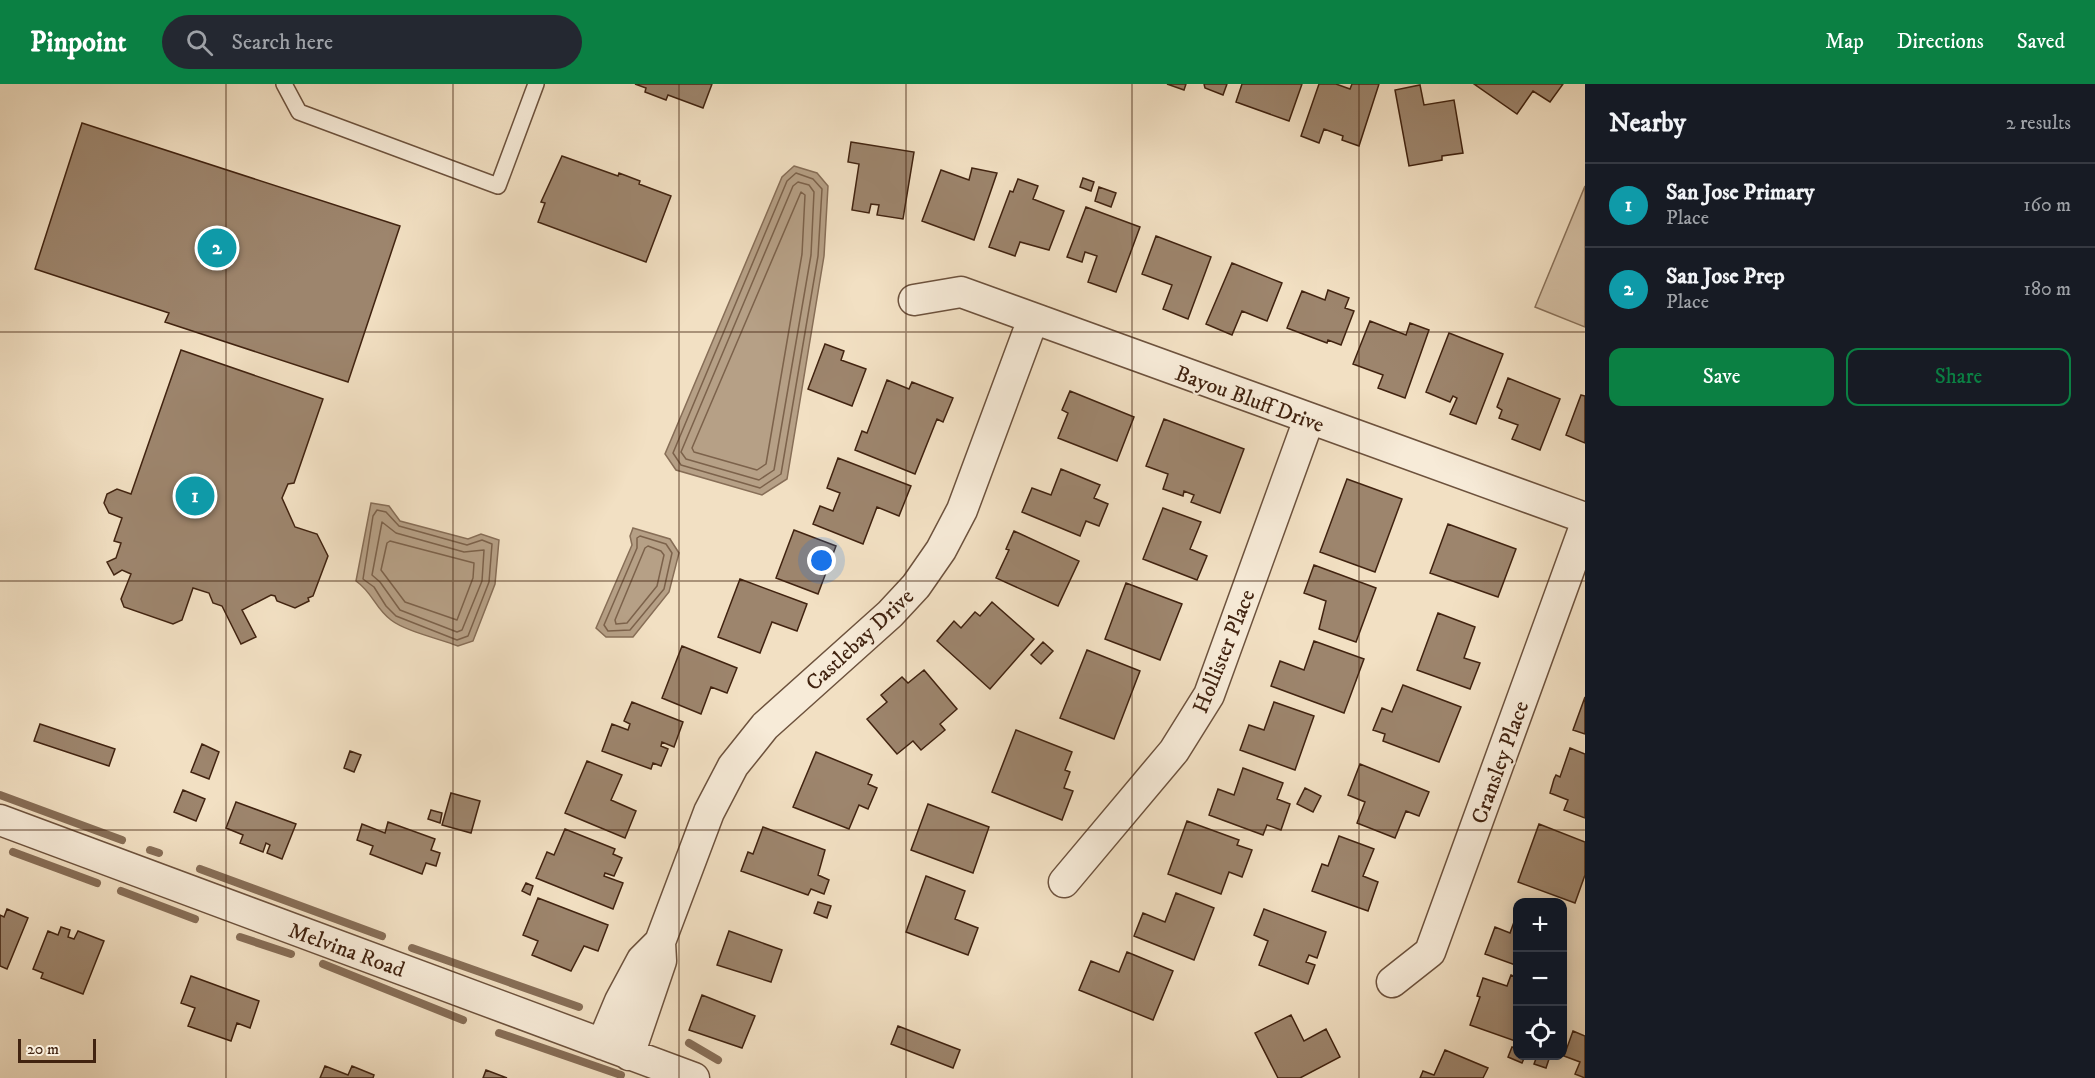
<!DOCTYPE html>
<html lang="en">
<head>
<meta charset="utf-8">
<style>
	body { margin:0; font-family:"IM FELL DW Pica",serif; background:#242831; color:#f1f3f6 }
	.controls { position:absolute; right:18px; bottom:18px; display:grid; overflow:hidden; border-radius:12px; box-shadow:0 3px 15px #0003 }
	.controls button { width:54px; height:54px; display:grid; place-items:center; padding:0; border:0; border-bottom:2px solid #363941; background:#171b24; color:#f1f3f6; font:30px sans-serif }
	.scale { position:absolute; left:18px; bottom:15px; width:78px; box-sizing:border-box; padding-left:6px; border:3px solid #412310; border-top:0; font-size:16px; line-height:21px; white-space:nowrap; color:#412310; -webkit-text-stroke:4px #f7ebd8; paint-order:stroke }
	.you { position:absolute; left:822px; top:477px; width:21px; height:21px; margin:-15px; border:4px solid #fff; border-radius:50%; background:#1a73e8; box-shadow:0 0 0 9px #1a73e833 }
	.badge { display:grid; place-items:center; width:39px; height:39px; border-radius:50%; background:#0b8043; color:#fff; font-size:20px; font-weight:700 }
	.pin { position:absolute; translate:-50% -50%; border:3px solid #fff; box-shadow:0 2px 6px #0006 }
	.list { margin:0; padding:0; list-style:none }
	h2 { display:flex; justify-content:space-between; align-items:center; height:78px; margin:0; padding:0 24px; font-size:26px }
	h2 small { font-size:20px; font-weight:400; color:#9ea1a6 }
	.list li { display:grid; grid-template-columns:39px 1fr auto; gap:18px; align-items:center; box-sizing:border-box; height:84px; padding:0 24px; border-top:2px solid #363941 }
	.list b { display:block; font-size:22px; white-space:nowrap }
	.list p { margin:0; font-size:20px; white-space:nowrap; color:#9ea1a6 }
	.list em { font-size:20px; font-style:normal; color:#9ea1a6 }
	.actions { display:flex; gap:12px; padding:18px 24px }
	.actions a { flex:1; padding:14px 0; border:2px solid #0b8043; border-radius:12px; text-align:center; font-size:21px; color:#0b8043 }
	.actions .main { background:#0b8043; color:#fff }
	.icon { flex:none; width:33px; height:33px; fill:none; stroke:currentColor; stroke-width:2; stroke-linecap:round; stroke-linejoin:round }
	.map { position:relative; flex:none; width:1585px; height:994px; overflow:hidden }
	header { display:flex; align-items:center; gap:36px; box-sizing:border-box; height:84px; padding:0 30px; background:#0b8043; color:#fff }
	header strong { font-size:28px }
	nav { display:flex; gap:33px; margin-inline-start:auto; font-size:21px }
	.search { width:420px; height:54px; background:#242831; display:flex; align-items:center; gap:15px; box-sizing:border-box; padding:0 21px; border-radius:33px; color:#9ea1a6; font-size:22px }
	main { display:flex }
	aside { flex:1; background:#171b24 }
	.map>svg:first-child { display:block }
</style>
</head>
<body>
<header>
<strong>Pinpoint</strong>
<div class="search"><svg class="icon" aria-label="search" viewBox="0 0 24 24"><circle cx="10" cy="10" r="6"/><path d="M15 15l6 6"/></svg>Search here</div>
<nav><a>Map</a><a>Directions</a><a>Saved</a></nav>
</header>
<main>
<div class="map">
<svg width="1585" height="994" viewBox="0 0 1585 994">
	<rect width="100%" height="100%" fill="#f2e0c3"/>
	<filter id="stains"><feTurbulence type="fractalNoise" baseFrequency=".00333" numOctaves="4"/><feColorMatrix values="0 0 0 0 .2 0 0 0 0 .09 0 0 0 0 .02 0 0 0 .5 -.17"/></filter>
	<radialGradient id="worn" r=".72"><stop offset=".6" stop-color="#630" stop-opacity="0"/><stop offset="1" stop-color="#630" stop-opacity=".3"/></radialGradient>
	<path fill="#d4c0a5" stroke="#8a725a" stroke-width="1.5" d="M1585,102V243L1535,223Z"/>
	<path fill="#b6a086" stroke="#876e57" stroke-width="1.5" d="M794,82L817,89L828,102L824,172L787,395L762,411L676,386L665,370L782,93Z
		M371,419L389,422L400,437L468,455L481,450L499,456L495,500L473,557L458,562C440,555 405,547 391,536C375,524 373,509 356,497Z
		M633,444L670,455L679,469L669,508L633,553H606L596,544L632,461L630,452Z"/>
	<g fill="none" stroke-linecap="round" stroke-linejoin="round">
		<path stroke="#7c624b" stroke-width="1.5" d="M796,89L813,95L822,105L818,172L781,390L760,404L681,381L673,369L787,97Z
			M798,98L809,101L814,108L811,171L774,386L759,396L686,375L681,368L793,102Z
			M801,108L805,111L802,170L766,380L757,386L694,368L692,364Z
			M377,426L386,428L399,442L467,461L482,456L492,460L489,498L468,552L457,556L396,532L386,522L374,503L363,495L373,432Z
			M382,438L396,449L464,468L484,466L482,497L462,546L457,548L400,526L380,498L372,491Z
			M640,452L666,460L672,469L664,505L630,546L608,547L604,541L637,464V454Z
			M390,457L474,479L473,494L457,536L405,518L381,486L387,459Z
			M648,462L661,467L664,471L657,502L627,539L616,540L615,536L645,464Z"/>
		<path stroke="#876e57" stroke-width="8" d="M0,711L122,756
			M150,766L159,769
			M13,768L97,799
			M200,785L382,852
			M121,807L195,835
			M240,853L291,870
			M412,864L579,923
			M323,880L463,936
			M499,949L621,991
			M689,959L718,976"/>
	</g>
	<path fill="#9d856d" stroke="#412310" stroke-width="1.5" d="M635,0H712L703,24L668,11L666,16L645,8L646,4Z
		M1167,0H1186L1184,6Z
		M1204,0H1227L1223,11L1205,4Z
		M1242,0H1302L1289,37L1236,18Z
		M1319,0H1336L1350,5L1352,0H1379L1359,62L1342,56L1343,52L1324,45L1319,59L1301,52Z
		M1474,0H1563L1550,18L1533,7L1517,30Z
		M1420,1L1424,21L1454,16L1463,69L1442,72V76L1409,82L1395,6Z
		M82,39L400,142L348,298L165,238L169,229L35,185Z
		M851,58L914,68L903,135L877,131L879,121L871,120L869,129L852,126L859,80L848,78Z
		M562,72L618,92L619,89L640,97L639,100L671,112L646,178L538,138L545,119L541,118Z
		M972,84L997,89L974,156L922,137L941,86L969,96Z
		M1083,94L1094,98L1091,107L1080,103Z
		M1018,95L1038,102L1033,115L1064,127L1049,166L1020,158L1015,172L989,163L1010,107L1013,108Z
		M1099,103L1116,109L1111,123L1095,117Z
		M1086,123L1140,143L1116,208L1088,198L1097,172L1085,168L1082,178L1067,173Z
		M1156,152L1211,173L1188,235L1163,225L1172,201L1142,190Z
		M1232,179L1282,199L1267,237L1242,227L1232,251L1206,240Z
		M1328,206L1349,214L1345,224L1354,227L1341,261L1328,256L1327,259L1287,244L1302,207L1325,216Z
		M1370,237L1406,251L1410,239L1429,246L1405,314L1378,304L1383,291L1353,280Z
		M1449,249L1503,270L1476,340L1450,330L1457,314L1453,312L1450,318L1426,308Z
		M825,260L844,267L841,276L866,285L852,322L808,305Z
		M181,266L323,315L294,399L288,400L282,414L295,443L317,450L328,472L313,512L308,514L309,517L295,524L277,517L275,512L271,511L242,526L256,553L241,560L222,522L213,519L209,509L193,504L182,536L173,540L124,523L121,515L131,490L122,486L114,491L107,478L116,474L121,459L114,457L122,434L109,429L104,419L107,410L117,405L131,410Z
		M1508,294L1560,315L1540,366L1512,355L1518,341L1499,334L1502,326L1497,323Z
		M887,296L909,305L912,298L953,314L943,338L937,335L915,390L855,366L862,347L867,349Z
		M1070,307L1134,333L1117,377L1058,354L1068,329L1062,326Z
		M1581,311L1585,312V359L1566,351Z
		M1164,335L1244,365L1220,429L1191,418L1194,411L1184,407L1183,412L1163,405L1168,390L1146,382Z
		M838,374L911,402L899,432L877,423L863,460L813,440L820,422L833,427L840,409L827,404Z
		M1061,385L1100,401L1094,414L1108,420L1099,442L1086,437L1080,452L1022,428L1032,404L1051,411Z
		M1347,395L1402,415L1375,488L1320,468Z
		M1163,424L1201,438L1190,465L1207,472L1197,496L1143,475Z
		M1448,440L1516,465L1498,513L1430,489Z
		M794,446L836,462L818,510L776,494Z
		M1014,447L1079,477L1058,522L996,494L1009,466L1006,465Z
		M1314,481L1376,504L1356,558L1319,545L1326,517L1304,509Z
		M740,495L807,520L797,547L772,538L760,569L718,553Z
		M1126,499L1182,520L1160,576L1105,555Z
		M992,518L1034,555L990,605L937,557L954,537L961,544L975,528L980,532Z
		M1438,529L1475,543L1464,574L1480,579L1470,605L1417,586Z
		M1314,557L1364,575L1344,629L1271,602L1280,577L1304,586Z
		M1043,558L1053,567L1041,580L1031,571Z
		M682,562L737,584L727,609L711,603L701,630L662,614Z
		M1087,566L1140,587L1114,655L1060,634Z
		M924,586L957,625L940,640L945,646L921,666L913,657L897,670L867,635L887,618L881,611L902,593L908,599Z
		M1403,601L1461,623L1439,678L1383,657L1385,650L1373,646L1382,624L1392,628Z
		M1585,613V650L1573,646Z
		M632,618L683,638L674,663L662,658L661,662L668,665L661,682L653,679L651,685L602,667L612,640L628,646L630,640L624,637Z
		M1274,618L1314,632L1295,686L1240,666L1249,641L1264,646Z
		M40,640L115,665L109,682L34,657Z
		M1016,646L1072,668L1065,686L1070,688L1064,704L1073,707L1062,736L992,708Z
		M202,660L219,668L209,695L191,688Z
		M1570,664L1585,670V734L1564,726L1568,716L1550,709L1554,695L1556,691L1560,693Z
		M350,667L361,671L354,688L344,684Z
		M816,668L872,691L868,700L877,704L868,725L859,721L849,745L793,723Z
		M587,677L622,691L611,716L636,727L625,754L565,729Z
		M1360,680L1429,708L1419,732L1406,727L1395,754L1357,739L1365,718L1348,711Z
		M1243,684L1283,699L1277,715L1290,720L1281,746L1267,741L1263,751L1209,731L1218,705L1234,711Z
		M1305,704L1321,712L1313,728L1297,720Z
		M183,706L205,715L196,737L174,728Z
		M451,709L480,717L471,749L442,741Z
		M236,718L296,740L282,775L267,769L270,761L266,759L263,768L240,759L243,751L226,744Z
		M928,720L989,743L973,789L911,766Z
		M431,726L442,729L440,739L428,735Z
		M1187,737L1239,756L1237,761L1252,766L1242,793L1229,788L1221,810L1168,790Z
		M388,738L435,755L431,766L440,769L436,782L426,779L422,790L370,770L373,762L357,756L362,740L385,749Z
		M1539,740L1585,758V791L1575,819L1518,798Z
		M763,743L825,766L818,791L829,796L824,810L811,805L808,811L741,787L748,768L753,770Z
		M565,745L615,765L613,770L622,774L614,792L605,789L604,792L623,799L613,825L536,794L547,768L554,771Z
		M1339,752L1374,765L1363,792L1378,798L1368,827L1312,807L1322,780L1328,782Z
		M926,792L965,807L955,835L978,844L968,871L906,848Z
		M526,799L533,802L530,811L522,807Z
		M1176,809L1214,824L1194,876L1134,852L1143,829L1165,838Z
		M538,814L608,841L598,867L584,862L571,887L532,871L538,857L523,851Z
		M818,818L831,822L827,834L814,829Z
		M7,825L28,834L7,885L0,882V831L4,833Z
		M1264,825L1326,848L1317,874L1309,871L1306,878L1315,881L1308,900L1259,881L1268,857L1254,851Z
		M1518,827V882L1485,870L1495,843L1510,849Z
		M61,843L70,846L68,853L74,855L78,847L104,857L83,910L41,894L43,889L33,885L48,847L58,851Z
		M729,847L782,866L771,898L717,881Z
		M1127,868L1173,887L1153,936L1079,906L1091,877L1119,888Z
		M1511,891L1518,894V958L1470,941L1480,913L1477,912L1483,894L1507,902Z
		M191,892L259,917L250,944L237,939L231,957L188,942L195,924L181,919Z
		M702,911L755,932L742,964L689,946Z
		M1291,931L1304,957L1326,945L1340,973L1300,994H1278L1255,949Z
		M898,942L960,966L953,984L891,960Z
		M1573,947L1585,952V994L1575,990L1580,978L1564,972Z
		M1512,963L1518,965V972H1525L1522,979L1508,973Z
		M1445,966L1488,984L1483,994H1420L1423,987L1434,991Z
		M1537,972H1550L1546,984L1534,980Z
		M325,982L348,991L352,982L374,991L373,994H320Z
		M486,986L507,994H483Z"/>
	<g fill="none" stroke-linecap="round" stroke-linejoin="round">
		<defs>
			<path id="service" d="M284,0L299,28L498,102L536,0"/>
			<path id="minor" d="M914,216L961,208L1585,434
				M0,736L694,994
				M1064,798L1174,667L1209,611L1309,335
				M1392,898L1430,868L1585,442
				M602,960L620,917L642,876L660,858L709,728L733,682L765,642L890,530L916,502L941,466L962,426L1033,235
				M629,971L661,877L660,858"/>
		</defs>
		<use href="#service" stroke="#6d523d" stroke-width="18"/>
		<use href="#minor" stroke="#6d523d" stroke-width="33"/>
		<use href="#service" stroke="#f7ebd8" stroke-width="15"/>
		<use href="#minor" stroke="#f7ebd8" stroke-width="30"/>
	</g>
	<path fill="none" stroke="#412310" stroke-width="1.5" stroke-opacity="0.55" d="M226,0V994M453,0V994M679,0V994M906,0V994M1132,0V994M1359,0V994M0,248H1585M0,497H1585M0,746H1585"/>
	<g text-anchor="middle" stroke-width="4.5" stroke-linejoin="round" paint-order="stroke">
		<g font-size="22" fill="#412310" stroke="#f7ebd8">
			<text transform="translate(1250 314) rotate(20)" y="8">Bayou Bluff Drive</text>
			<text transform="translate(859 555) rotate(-43)" y="8">Castlebay Drive</text>
			<text transform="translate(1223 567) rotate(-68)" y="8">Hollister Place</text>
			<text transform="translate(1499 678) rotate(-70)" y="8">Cransley Place</text>
			<text transform="translate(347 865) rotate(20)" y="8">Melvina Road</text>
		</g>
	</g>
	<rect width="100%" height="100%" filter="url(#stains)"/>
	<rect width="100%" height="100%" fill="url(#worn)"/>
</svg>
<div class="controls">
<button>+</button>
<button>−</button>
<button><svg class="icon" aria-label="locate" viewBox="0 0 24 24"><circle cx="12" cy="12" r="6"/><path d="M12 2v4M12 18v4M2 12h4M18 12h4"/></svg></button>
</div>
<div class="scale">20 m</div>
<div class="you"></div>
<div class="pin badge" style="left:195px;top:412px;background:#0f9aa8">1</div>
<div class="pin badge" style="left:217px;top:164px;background:#0f9aa8">2</div>
</div>
<aside>
<h2>Nearby<small>2 results</small></h2>
<ul class="list">
<li><span class="badge" style="background:#0f9aa8">1</span><div><b>San Jose Primary</b><p>Place</p></div><em>160 m</em></li>
<li><span class="badge" style="background:#0f9aa8">2</span><div><b>San Jose Prep</b><p>Place</p></div><em>180 m</em></li>
</ul>
<div class="actions"><a class="main">Save</a><a>Share</a></div>
</aside>
</main>
</body>
</html>
